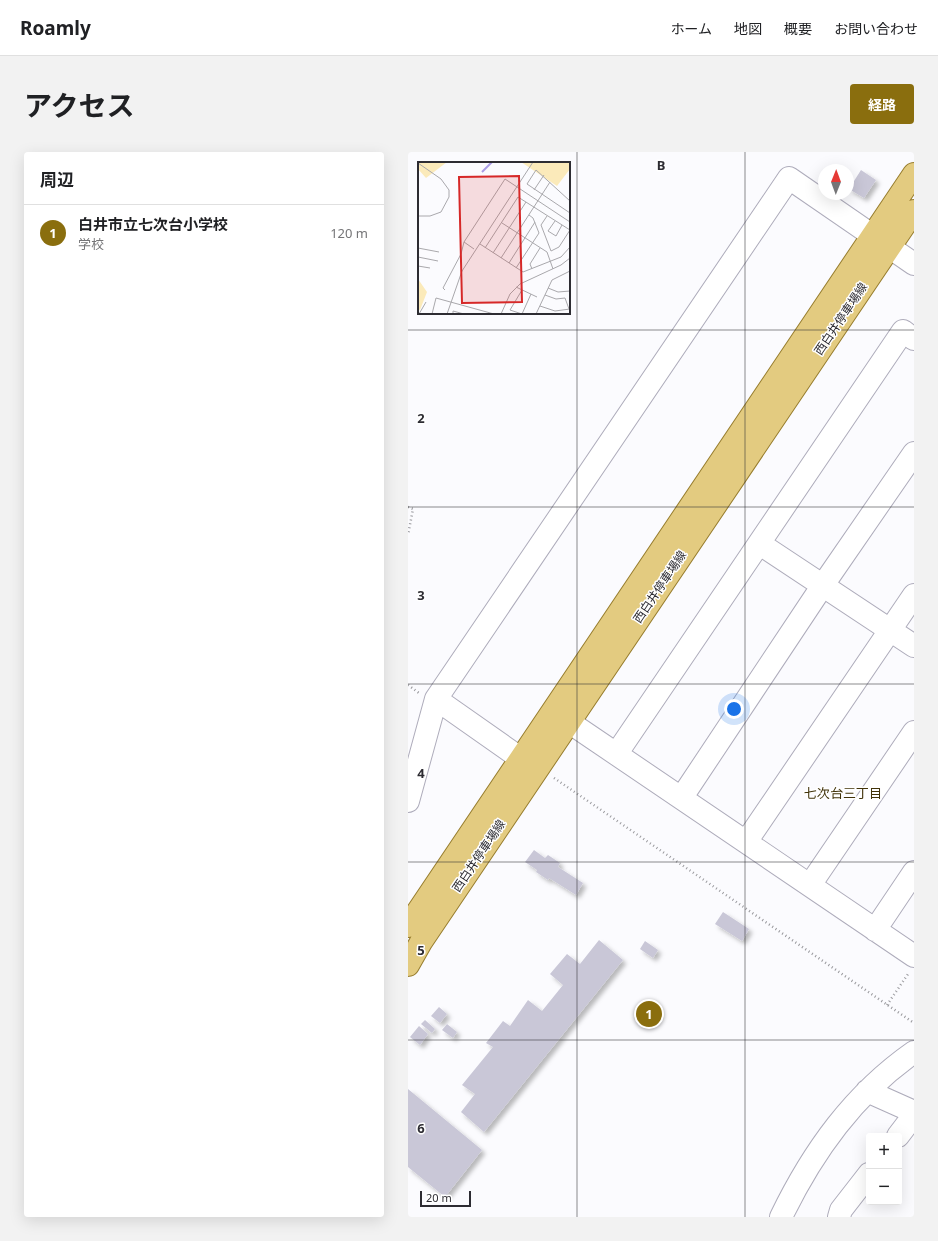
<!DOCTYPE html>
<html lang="ja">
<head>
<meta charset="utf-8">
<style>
	body { margin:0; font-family:"Noto Sans","Noto Sans JP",sans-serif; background:#f2f2f2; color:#202124 }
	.controls { position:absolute; right:12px; bottom:12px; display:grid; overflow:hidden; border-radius:4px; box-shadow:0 4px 16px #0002 }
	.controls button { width:36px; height:36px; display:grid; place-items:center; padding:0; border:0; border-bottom:1px solid #e0e0e0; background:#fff; color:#202124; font:20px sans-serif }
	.compass { position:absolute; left:410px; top:12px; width:36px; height:36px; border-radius:50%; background:#fff; box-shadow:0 4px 16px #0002; rotate:1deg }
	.scale { position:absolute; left:12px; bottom:10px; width:51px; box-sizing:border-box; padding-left:4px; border:2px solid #2d2c32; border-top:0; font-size:11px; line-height:14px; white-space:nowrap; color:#2d2c32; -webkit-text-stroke:3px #fff; paint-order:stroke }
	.you { position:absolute; left:326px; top:557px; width:14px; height:14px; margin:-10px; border:3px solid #fff; border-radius:50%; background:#1a73e8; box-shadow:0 0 0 6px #1a73e833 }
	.badge { display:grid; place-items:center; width:26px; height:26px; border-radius:50%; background:#8a6e0e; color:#fff; font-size:13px; font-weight:700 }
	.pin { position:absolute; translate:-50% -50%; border:2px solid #fff; box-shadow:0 1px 4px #0006 }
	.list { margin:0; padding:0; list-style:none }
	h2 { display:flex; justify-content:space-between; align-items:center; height:52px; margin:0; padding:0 16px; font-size:17px }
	h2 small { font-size:13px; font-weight:400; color:#757577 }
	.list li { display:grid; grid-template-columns:26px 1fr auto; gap:12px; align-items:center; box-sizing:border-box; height:56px; padding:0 16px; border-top:1px solid #e0e0e0 }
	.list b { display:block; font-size:15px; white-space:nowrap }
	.list p { margin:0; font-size:13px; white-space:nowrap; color:#757577 }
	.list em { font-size:13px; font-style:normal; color:#757577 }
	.map { position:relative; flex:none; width:506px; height:1065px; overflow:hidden; border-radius:4px }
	header { display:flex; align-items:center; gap:24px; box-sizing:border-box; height:56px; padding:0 20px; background:#fff; border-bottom:1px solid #e0e0e0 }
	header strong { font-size:19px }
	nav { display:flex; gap:22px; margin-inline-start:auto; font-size:14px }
	.intro { display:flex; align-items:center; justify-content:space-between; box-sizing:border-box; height:96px; padding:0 24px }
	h1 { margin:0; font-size:28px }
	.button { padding:10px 18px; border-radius:4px; background:#8a6e0e; color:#fff; font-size:14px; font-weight:700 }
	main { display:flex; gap:24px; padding:0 24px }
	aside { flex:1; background:#fff; border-radius:4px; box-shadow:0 4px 16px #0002 }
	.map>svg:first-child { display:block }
</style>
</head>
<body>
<header>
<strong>Roamly</strong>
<nav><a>ホーム</a><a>地図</a><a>概要</a><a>お問い合わせ</a></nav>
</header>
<div class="intro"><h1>アクセス</h1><a class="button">経路</a></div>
<main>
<aside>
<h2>周辺<small></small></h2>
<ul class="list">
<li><span class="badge">1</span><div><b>白井市立七次台小学校</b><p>学校</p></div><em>120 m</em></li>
</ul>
</aside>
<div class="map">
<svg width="506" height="1065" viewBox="0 0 506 1065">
	<defs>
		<filter id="shadow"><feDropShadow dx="3.5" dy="3.5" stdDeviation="2" flood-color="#0004"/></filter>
	</defs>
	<rect width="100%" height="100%" fill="#fbfbfe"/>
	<path fill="#c9c7d7" filter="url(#shadow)" d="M453,18L468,28L456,46L441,37Z
		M126,698L137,706L140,703L152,711L150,715L175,731L168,743L141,726L140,728L128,720L129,718L117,710Z
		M315,760L341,777L334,789L307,772Z
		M191,788L215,808L76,980L53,960L67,942L54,933L85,895L78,891L95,869L102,874L120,848L134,859L155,833L142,822L159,802L172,812Z
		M237,789L250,798L245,806L232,797Z
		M31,855L39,862L32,871L23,864Z
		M17,868L27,877L24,881L13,872Z
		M39,872L49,880L45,886L34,878Z
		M11,874L20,882L12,893L2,885Z
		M0,937L74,998L37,1045L0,1015Z"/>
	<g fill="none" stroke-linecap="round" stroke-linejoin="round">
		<defs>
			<path id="minor" d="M352,392L506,494
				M161,570L506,804
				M209,601L495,179L506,187
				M112,606L28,547L381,26L506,112
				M274,645L415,433L506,301
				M0,649L28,547
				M338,690L506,443
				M402,733L506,580
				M467,778L506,720
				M459,939L506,960
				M490,984L506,963
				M373,1065C405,999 446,942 506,900
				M431,1065L433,1058L461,1022"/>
			<path id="major" d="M0,774L506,22
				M0,813L13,790L506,59"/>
		</defs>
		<use href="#minor" stroke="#aeacbb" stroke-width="24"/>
		<use href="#major" stroke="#977d2e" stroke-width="24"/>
		<path stroke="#99999d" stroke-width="2.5" stroke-dasharray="1 3" stroke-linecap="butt" d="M0,355L5,357L0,383
			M0,533L11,541
			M146,626L506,871
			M479,853L500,822"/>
		<use href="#minor" stroke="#fff" stroke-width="22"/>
		<use href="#major" stroke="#e3cb80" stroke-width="22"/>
	</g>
	<path fill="none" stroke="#2d2c32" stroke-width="1" stroke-opacity="0.55" d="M169,0V1065M337,0V1065M0,178H506M0,355H506M0,532H506M0,710H506M0,888H506"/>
	<g text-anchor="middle" stroke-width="3" stroke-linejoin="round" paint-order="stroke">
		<g font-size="12" fill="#2d2c32" stroke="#fff">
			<text transform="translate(433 167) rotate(-56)" y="4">西白井停車場線</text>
			<text transform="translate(252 435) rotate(-56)" y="4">西白井停車場線</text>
			<text transform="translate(71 704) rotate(-56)" y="4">西白井停車場線</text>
		</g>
		<g font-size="13" fill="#413309" stroke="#fff">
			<text x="435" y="646">七次台三丁目</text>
		</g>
	</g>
	<g transform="translate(10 10)">
		<rect width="152" height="152" fill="#fbfbfe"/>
		<path d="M0,0H29L8,16L0,7ZM103,0H152V7L139,24ZM0,117L9,130L2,148L0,147Z" fill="#fbeaba"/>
		<path fill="none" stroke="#a99be6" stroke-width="2" d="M64,10L74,0"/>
		<path fill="none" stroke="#a9a8ac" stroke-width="1" d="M0,1L23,17L31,28V35L23,50L12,54H0M116,28L126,13M152,39L118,8L109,22L152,51M129,54L123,63L133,89L141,85L152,68M137,59L130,69L138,74L144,63M84,61L129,90L135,107M62,82L105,110L143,95L152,85M0,86L21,90M67,86L100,35L152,68M56,87L46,80L87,17L152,60M75,91L108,40M0,95L20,99M83,96L132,20M91,101L117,60M0,104L12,106M98,106L121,71L115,56L111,53M114,107L112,102L122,86M98,125L119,135M130,126L140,130L152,129M27,128L25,126L43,92L46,80M104,128L92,148L104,152M127,133L138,137L147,136L151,147M122,144L137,149L152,147M1,152L8,140M14,152L18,136L76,152M29,152L44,109L115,0M35,152V149L46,152M83,152L92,132L102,122L143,103L152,96M104,152L113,132M118,152L134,118L152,109"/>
		<path fill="#d62828" fill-opacity="0.15" stroke="#d62828" stroke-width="2" d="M101,14L104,140L44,141L41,15Z"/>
		<rect width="152" height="152" fill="none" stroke="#2d2c32" stroke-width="2"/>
	</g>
	<g font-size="13" text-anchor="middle" font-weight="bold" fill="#2d2c32" stroke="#fff" stroke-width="3" stroke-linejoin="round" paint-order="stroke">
		<text x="253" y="18">B</text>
		<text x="13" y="271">2</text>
		<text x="13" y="448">3</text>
		<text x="13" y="626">4</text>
		<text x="13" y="803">5</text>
		<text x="13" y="981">6</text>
	</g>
</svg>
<div class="controls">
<button>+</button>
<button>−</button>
</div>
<svg class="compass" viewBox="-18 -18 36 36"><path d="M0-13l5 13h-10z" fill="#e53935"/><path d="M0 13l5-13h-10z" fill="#757577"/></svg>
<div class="scale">20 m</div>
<div class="you"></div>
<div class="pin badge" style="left:241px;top:862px">1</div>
</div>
</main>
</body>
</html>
